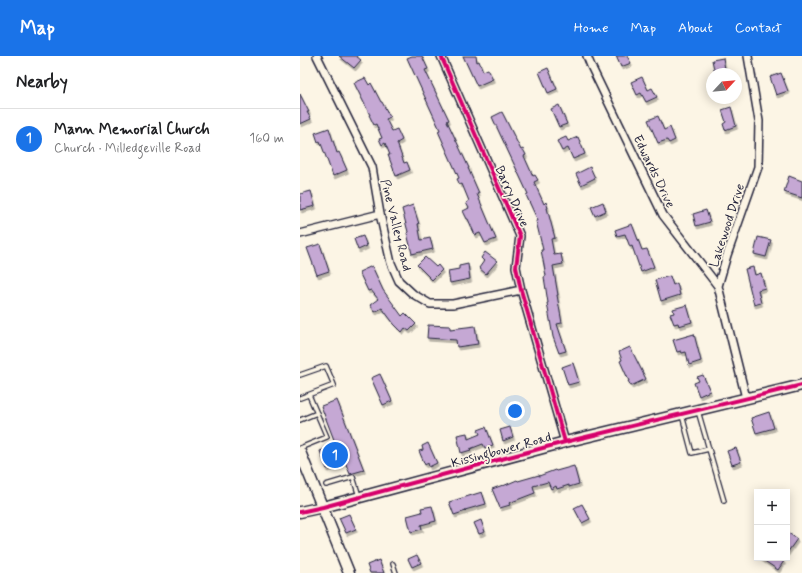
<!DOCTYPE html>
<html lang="en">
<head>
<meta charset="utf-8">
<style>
	body { margin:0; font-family:Mynerve,sans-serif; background:#f2f2f2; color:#202124 }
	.controls { position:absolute; right:12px; bottom:12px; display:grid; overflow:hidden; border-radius:0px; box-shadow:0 2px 10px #0003 }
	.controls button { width:36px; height:36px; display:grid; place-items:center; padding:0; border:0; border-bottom:1px solid #e0e0e0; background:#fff; color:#202124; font:20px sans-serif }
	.compass { position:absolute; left:406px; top:12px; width:36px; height:36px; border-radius:50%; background:#fff; box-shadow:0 2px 10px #0003; rotate:64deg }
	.you { position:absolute; left:215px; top:355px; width:14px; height:14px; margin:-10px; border:3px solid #fff; border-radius:50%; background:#1a73e8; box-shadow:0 0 0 6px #1a73e833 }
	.badge { display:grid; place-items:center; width:26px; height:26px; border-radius:50%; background:#1a73e8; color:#fff; font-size:13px; font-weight:700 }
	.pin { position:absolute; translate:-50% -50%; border:2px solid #fff; box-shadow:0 1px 4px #0006 }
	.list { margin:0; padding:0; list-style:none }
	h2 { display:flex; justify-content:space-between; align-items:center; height:52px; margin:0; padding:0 16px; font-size:17px }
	h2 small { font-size:13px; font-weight:400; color:#757577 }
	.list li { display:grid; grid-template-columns:26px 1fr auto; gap:12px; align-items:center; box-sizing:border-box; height:60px; padding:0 16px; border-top:1px solid #e0e0e0 }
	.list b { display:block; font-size:15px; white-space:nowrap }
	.list p { margin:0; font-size:13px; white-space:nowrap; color:#757577 }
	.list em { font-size:13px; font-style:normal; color:#757577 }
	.map { position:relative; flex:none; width:502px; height:517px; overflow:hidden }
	header { display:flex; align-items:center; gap:24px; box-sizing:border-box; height:56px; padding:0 20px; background:#1a73e8; color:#fff }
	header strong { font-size:19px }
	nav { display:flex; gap:22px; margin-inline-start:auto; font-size:14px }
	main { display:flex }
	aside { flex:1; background:#fff }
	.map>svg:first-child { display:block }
</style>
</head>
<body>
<header>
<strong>Map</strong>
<nav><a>Home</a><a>Map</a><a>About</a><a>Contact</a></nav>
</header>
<main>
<aside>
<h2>Nearby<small></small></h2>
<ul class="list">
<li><span class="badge">1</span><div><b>Mann Memorial Church</b><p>Church · Milledgeville Road</p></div><em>160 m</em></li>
</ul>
</aside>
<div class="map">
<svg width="502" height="517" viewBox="0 0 502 517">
	<defs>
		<filter id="shadow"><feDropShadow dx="1.5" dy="3" stdDeviation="0" flood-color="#0004"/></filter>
	</defs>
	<rect width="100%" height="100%" fill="#fcf5e5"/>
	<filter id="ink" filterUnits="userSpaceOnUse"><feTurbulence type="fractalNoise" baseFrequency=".025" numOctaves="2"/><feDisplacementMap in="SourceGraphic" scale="8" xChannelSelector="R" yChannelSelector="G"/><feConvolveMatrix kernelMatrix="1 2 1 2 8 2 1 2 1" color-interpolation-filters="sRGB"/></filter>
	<g filter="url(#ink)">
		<path fill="#c5a8d4" stroke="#22223b" filter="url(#shadow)" d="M39,0H56L61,4L54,12Z
			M112,0H122L128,13L125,14L149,64L147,65L169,112H168L179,137L177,138L196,183L185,187L180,177L175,179L168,163H167L163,155L169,152L166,147L169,145L162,128L160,129L157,123L159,122L138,75L140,74L107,2Z
			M163,0H176L177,6L179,5L183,15L188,13L193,23L177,30Z
			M316,0H327L331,7L321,11Z
			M423,2L426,18H415L412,4Z
			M248,12L257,33L248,37L239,16Z
			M481,17L488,35L476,39L470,21Z
			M342,21L348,34L352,32L357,41L346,46L341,37L337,39L331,26Z
			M65,22L69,29L71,27L81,46H82L90,61L86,63L92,75L97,73L102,84L97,87L104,107L107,106L110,114L96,120L88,99H90L85,87L82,89L79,83L82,82L76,68L74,69L69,59H70L54,27Z
			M0,38L9,56H7L11,63L0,68Z
			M259,49L267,68L259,71L251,53Z
			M431,51L436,70L425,74L423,68L426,66L422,54Z
			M202,56L221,94L223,93L226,99L224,100L233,120L235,119L238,124L234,126L244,148L246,146L248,152H247L255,182L251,183L254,199L261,198L263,208L253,210L258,239H257L262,267L257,268L266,295L259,297L253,281L247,247H248L244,221L246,220L241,194H243L236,165H238L226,139L228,138L192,61Z
			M358,60L364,74L370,71L375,84L369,87L367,84L358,87L348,64Z
			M29,72L37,97L39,96L47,114L33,120L26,101L20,85L18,86L15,77Z
			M266,81L268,85L278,81L285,98L273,103L268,92L262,95L257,85Z
			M290,111L295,122L281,129L276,118Z
			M489,120L502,125V142L484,136Z
			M11,135L15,150L0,154V138Z
			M303,146L306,155L295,160L291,151Z
			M113,149L119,168H118L121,184L130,182L133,193L112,198L107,177L108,176L102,153Z
			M406,154L410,166L396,170L393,158Z
			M332,168L342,194L347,193L354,211L341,216L332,190L330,191L325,178L317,180L315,174Z
			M63,180L67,190L58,194L54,183Z
			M458,181L471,184L466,201L454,198Z
			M20,188L29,215L17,219L7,192Z
			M185,196L197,205L186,218L179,212L184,205L181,202Z
			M125,201L136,211L138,209L142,214L132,224L117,209Z
			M168,208L170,223L150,227L148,215L159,213V210Z
			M72,210L83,234L102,260L105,257L116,268L109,275L105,272L102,276L94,268L82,252L75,256L70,249L78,243L71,234L68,235L59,216Z
			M453,211L455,219L461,217L465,232L458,234L461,247L454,249L445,213Z
			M370,220L373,229L377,227L380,239L361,245L355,224Z
			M387,249L392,266L379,270L378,267L374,268L370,258L374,257L373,253Z
			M128,269L150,270V273L175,270L178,288L157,291L156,284L127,282Z
			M394,278L401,305L389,309L386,296L382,297L381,295L377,296L373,284Z
			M330,291L346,323L331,330L328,325H329L320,305L322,304L319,296Z
			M273,307L279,326L268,329L262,311Z
			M80,318L92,345L83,349L71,322Z
			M403,319L410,335L399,340L394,327L399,325L397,321Z
			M37,344L64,414L50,418L45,406L27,413L20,395L36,389L21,350Z
			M469,356L474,372L456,377L451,362Z
			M186,371L193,389L185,392L183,388L170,393L171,394L161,397L157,379L167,377L168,383L180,378L178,374Z
			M210,371L213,381L203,385L200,374Z
			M128,387L137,407L129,411L128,407L125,409L119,395L123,394L122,390Z
			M436,392L441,406L432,409L427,395Z
			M274,410L279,428L269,431V429L257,433L256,430L251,433L248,426L233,430L235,437L209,447L210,449L200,452L192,433L203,429V430L217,424L218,425L239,419V420L255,414L256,415Z
			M182,436L186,448L165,454L166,455L154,459L149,446Z
			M282,448L290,463L282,467L274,452Z
			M132,450L136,465L121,469L122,473L111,476L107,460L122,456L121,452Z
			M49,458L56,473L46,477L39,462Z
			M181,464L185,476L179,478L174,467Z
			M487,476L497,483L487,497Z
			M117,499L121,507L112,511L108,503Z
			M460,502H480L484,505L478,514Z
			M79,504L84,517H70L67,509Z"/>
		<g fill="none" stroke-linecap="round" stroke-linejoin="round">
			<defs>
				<path id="lane" d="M0,319L26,310L34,329L0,342
					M398,355L424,445
					M382,359L392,397L409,393
					M0,364L17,357
					M0,392L27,381L9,339
					M26,429L53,421L59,440
					M93,508L96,517"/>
				<path id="street" d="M17,0L72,111L80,158L91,207L99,225L113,238L130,248H153L221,234
					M141,0L220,180L216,211L221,234L265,386
					M287,0L291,10L363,159L418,230
					M0,178L80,158
					M446,342L418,230L427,199L458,111L459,65L448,0"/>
				<path id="secondary" d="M0,396L49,517
					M0,456L23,451L265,386L502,329"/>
			</defs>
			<use href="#lane" stroke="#22223b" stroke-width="6"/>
			<use href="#street" stroke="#22223b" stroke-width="10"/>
			<use href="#secondary" stroke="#22223b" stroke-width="13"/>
			<use href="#lane" stroke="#fcf5e5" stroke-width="3.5"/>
			<use href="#street" stroke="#fcf5e5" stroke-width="7"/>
			<use href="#secondary" stroke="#fcf5e5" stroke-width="10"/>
			<defs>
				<path id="cycleway" d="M141,0L220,180L216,211L221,234L265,386
					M0,456L23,451L265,386L502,329"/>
			</defs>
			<use href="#cycleway" stroke="#fcf5e5" stroke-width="6"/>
			<use href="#cycleway" stroke="#d6006c" stroke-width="4"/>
		</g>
	</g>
	<g text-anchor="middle" stroke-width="3.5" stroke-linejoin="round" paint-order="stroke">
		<g font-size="13" fill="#22223b" stroke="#fcf5e5">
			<text transform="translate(355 115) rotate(64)" y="5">Edwards Drive</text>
			<text transform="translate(213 140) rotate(66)" y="5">Barry Drive</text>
			<text transform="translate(97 169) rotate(76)" y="5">Pine Valley Road</text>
			<text transform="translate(426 169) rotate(-72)" y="5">Lakewood Drive</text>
			<text transform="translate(201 393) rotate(-15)" y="5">Kissingbower Road</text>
		</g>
	</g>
</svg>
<div class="controls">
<button>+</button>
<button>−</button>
</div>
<svg class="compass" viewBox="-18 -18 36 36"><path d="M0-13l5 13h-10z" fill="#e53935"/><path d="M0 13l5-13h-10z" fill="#757577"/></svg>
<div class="you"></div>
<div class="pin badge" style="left:35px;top:399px">1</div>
</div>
</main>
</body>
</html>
